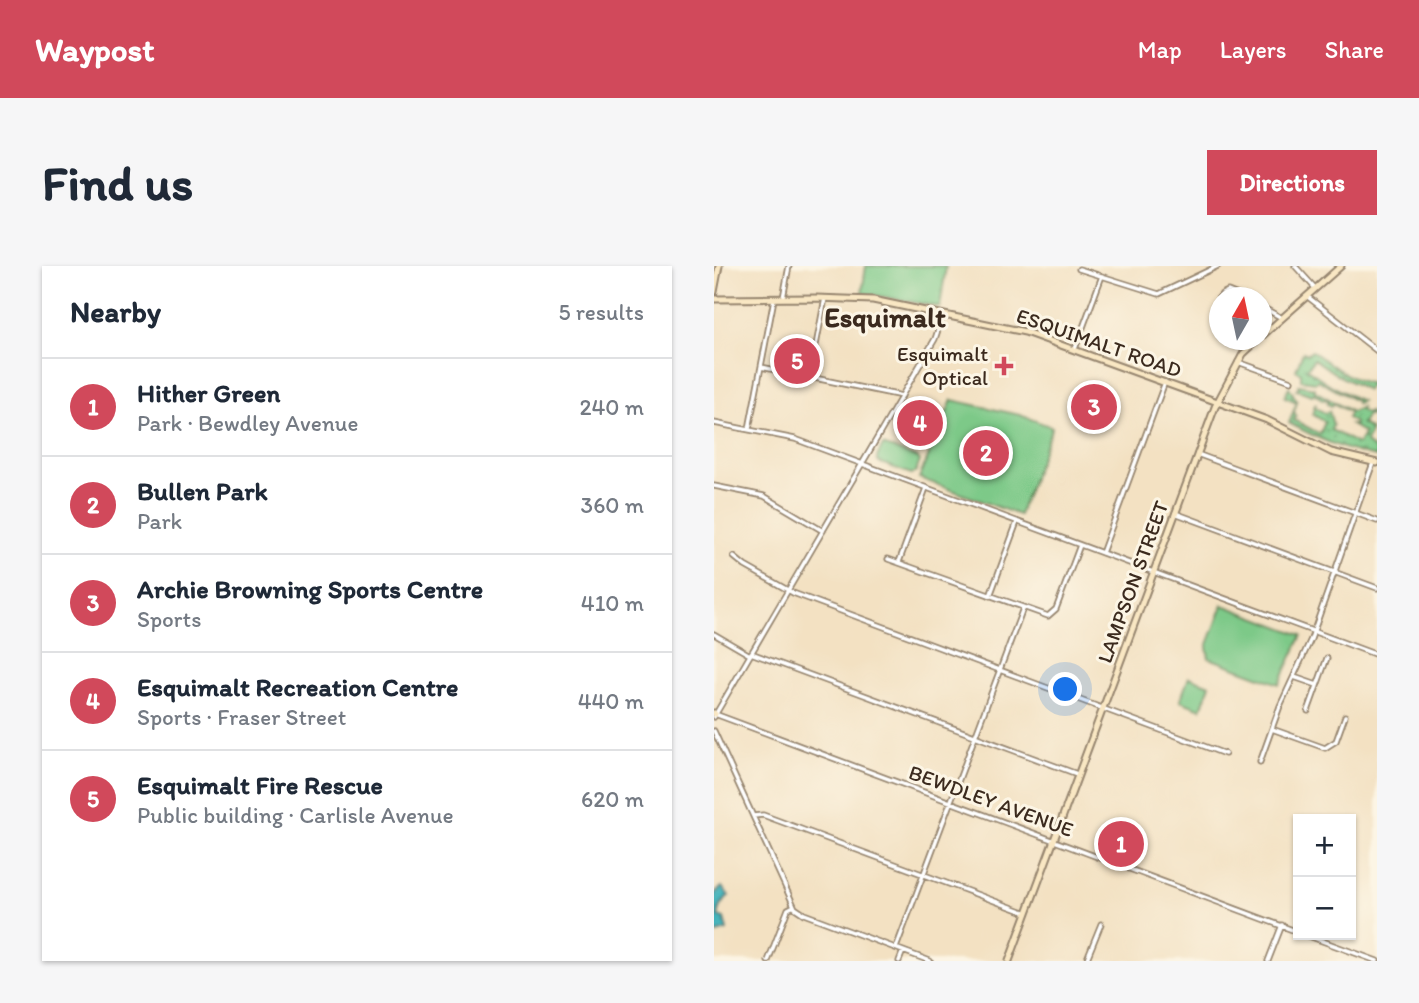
<!DOCTYPE html>
<html lang="en">
<head>
<meta charset="utf-8">
<style>
	body { margin:0; font-family:Itim,sans-serif; background:#f6f6f7; color:#1f2937 }
	.controls { position:absolute; right:21px; bottom:21px; display:grid; overflow:hidden; border-radius:0px; box-shadow:0 2px 5px #0004 }
	.controls button { width:63px; height:63px; display:grid; place-items:center; padding:0; border:0; border-bottom:2px solid #e0e1e3; background:#fff; color:#1f2937; font:35px sans-serif }
	.compass { position:absolute; left:495px; top:21px; width:63px; height:63px; border-radius:50%; background:#fff; box-shadow:0 2px 5px #0004; rotate:9deg }
	.you { position:absolute; left:352px; top:424px; width:24px; height:24px; margin:-18px; border:5px solid #fff; border-radius:50%; background:#1a73e8; box-shadow:0 0 0 10px #1a73e833 }
	.badge { display:grid; place-items:center; width:46px; height:46px; border-radius:50%; background:#d1495b; color:#fff; font-size:23px; font-weight:700 }
	.pin { position:absolute; translate:-50% -50%; border:4px solid #fff; box-shadow:0 2px 7px #0006 }
	.list { margin:0; padding:0; list-style:none }
	h2 { display:flex; justify-content:space-between; align-items:center; height:91px; margin:0; padding:0 28px; font-size:30px }
	h2 small { font-size:23px; font-weight:400; color:#747a83 }
	.list li { display:grid; grid-template-columns:46px 1fr auto; gap:21px; align-items:center; box-sizing:border-box; height:98px; padding:0 28px; border-top:2px solid #e0e1e3 }
	.list b { display:block; font-size:26px; white-space:nowrap }
	.list p { margin:0; font-size:23px; white-space:nowrap; color:#747a83 }
	.list em { font-size:23px; font-style:normal; color:#747a83 }
	.map { position:relative; flex:none; width:663px; height:695px; overflow:hidden; border-radius:0px }
	header { display:flex; align-items:center; gap:42px; box-sizing:border-box; height:98px; padding:0 35px; background:#d1495b; color:#fff }
	header strong { font-size:33px }
	nav { display:flex; gap:38px; margin-inline-start:auto; font-size:24px }
	.intro { display:flex; align-items:center; justify-content:space-between; box-sizing:border-box; height:168px; padding:0 42px }
	h1 { margin:0; font-size:49px }
	.button { padding:18px 32px; border-radius:0px; background:#d1495b; color:#fff; font-size:24px; font-weight:700 }
	main { display:flex; gap:42px; padding:0 42px }
	aside { flex:1; background:#fff; border-radius:0px; box-shadow:0 2px 5px #0004 }
	.map>svg:first-child { display:block }
</style>
</head>
<body>
<header>
<strong>Waypost</strong>
<nav><a>Map</a><a>Layers</a><a>Share</a></nav>
</header>
<div class="intro"><h1>Find us</h1><a class="button">Directions</a></div>
<main>
<aside>
<h2>Nearby<small>5 results</small></h2>
<ul class="list">
<li><span class="badge">1</span><div><b>Hither Green</b><p>Park · Bewdley Avenue</p></div><em>240 m</em></li>
<li><span class="badge">2</span><div><b>Bullen Park</b><p>Park</p></div><em>360 m</em></li>
<li><span class="badge">3</span><div><b>Archie Browning Sports Centre</b><p>Sports</p></div><em>410 m</em></li>
<li><span class="badge">4</span><div><b>Esquimalt Recreation Centre</b><p>Sports · Fraser Street</p></div><em>440 m</em></li>
<li><span class="badge">5</span><div><b>Esquimalt Fire Rescue</b><p>Public building · Carlisle Avenue</p></div><em>620 m</em></li>
</ul>
</aside>
<div class="map">
<svg width="663" height="695" viewBox="0 0 663 695">
	<defs>
		<pattern id="grass-dots" width="8" height="8" patternUnits="userSpaceOnUse" patternTransform="scale(1.75)"><rect width="8" height="8" fill="#7dc988"/><path d="M2 2h.1M6 6h.1" fill="none" stroke="#68a36f" stroke-width="1.8" stroke-linecap="round"/></pattern>
		<pattern id="water-ripples" width="26" height="14" patternUnits="userSpaceOnUse" patternTransform="scale(1.75)"><rect width="26" height="14" fill="#41b1b9"/><path d="M2 4q2-2 4 0t4 0M15 11q2-2 4 0t4 0" fill="none" stroke="#389096"/></pattern>
	</defs>
	<rect width="100%" height="100%" fill="#fcf5e5"/>
	<filter id="ink" filterUnits="userSpaceOnUse"><feTurbulence type="fractalNoise" baseFrequency=".0143" numOctaves="2"/><feDisplacementMap in="SourceGraphic" scale="14" xChannelSelector="R" yChannelSelector="G"/><feConvolveMatrix kernelMatrix="1 2 1 2 8 2 1 2 1" color-interpolation-filters="sRGB"/></filter>
	<filter id="wash" filterUnits="userSpaceOnUse"><feTurbulence type="fractalNoise" baseFrequency=".00686" numOctaves="4" result="noise"/><feDisplacementMap in="SourceGraphic" scale="28" xChannelSelector="R" yChannelSelector="G"/><feGaussianBlur stdDeviation="1.57" result="paint"/><feColorMatrix in="noise" values="0 0 0 0 0 0 0 0 0 0 0 0 0 0 0 0 0 1.4 0 .05"/><feComposite in="paint" operator="in"/></filter>
	<g filter="url(#wash)">
		<rect width="100%" height="100%" fill="#f3e1c2"/>
		<path fill="url(#grass-dots)" stroke="#5c7a53" stroke-width="2" d="M598,85C617,98 638,117 663,118V123L656,119L653,124L623,109L600,93L593,103L618,120L647,135L642,138V135L604,114L602,116L587,114V107L582,104L589,86L594,88Z
			M585,119L601,122V125L638,146L647,141L646,144L653,148L655,146L657,147L656,150L653,149L648,158L657,164L652,177L663,185V191C631,185 603,172 575,157L583,136L571,131L575,121L583,135V136L580,145L582,150L580,154L606,168L611,156L598,148L600,144L599,143L602,137L601,141L611,147L615,145L619,159L617,164L644,178L647,173H651L648,172L650,167L637,159H641V157L633,152L636,146L619,137L618,140L613,138L615,135L611,133L609,134L600,127L598,129L581,123L583,124Z"/>
		<path fill="#7dc988" stroke="#5c7a53" stroke-width="2" d="M152,0H232L226,41L148,27Z
			M238,134L306,149L338,161L305,249L205,212Z
			M169,179L204,192L206,195L202,206L197,208L164,196L163,191Z
			M509,339L588,369L565,418L495,392L493,381Z
			M475,411L496,419L487,443L466,435Z"/>
		<path fill="url(#water-ripples)" stroke="#3e6e6c" stroke-width="2" d="M8,621L15,630L7,639L4,650L10,652L13,664L0,668V628Z"/>
	</g>
	<g filter="url(#ink)">
		<g fill="none" stroke-linecap="round" stroke-linejoin="round">
			<defs>
				<path id="street" d="M581,0L601,22
					M365,3L445,28L504,0
					M594,31L663,85
					M69,32L75,0
					M504,33L508,28L514,25L531,32
					M548,41L568,52
					M361,83L388,10
					M524,96L577,115
					M47,101L188,130
					M96,111L111,32
					M0,157L81,173L663,389
					M35,163L60,33
					M483,188L663,255
					M0,220L50,230L109,265
					M461,247L663,322
					M388,287L451,116
					M20,291L31,300L79,327L511,488
					M174,293L334,350L342,343L366,279
					M185,296L212,222
					M276,330L303,256
					M0,368L36,389
					M37,387L363,508
					M580,411L603,419
					M594,445L613,392
					M1,448L584,666
					M0,451L221,73L229,49
					M558,463L611,482L622,475L631,450
					M0,465L81,642L90,648L216,695
					M546,496L566,440L597,373L659,197
					M39,550L49,549L313,647
					M592,669L663,695
					M182,682L309,342
					M54,695L74,643L80,640
					M185,695L189,685
					M372,695L387,658
					M554,695L568,659"/>
				<path id="secondary" d="M0,26L5,0
					M0,33L102,32L159,34L311,66L553,154L617,186L663,197
					M548,70L627,0
					M0,447L1,448
					M295,695L501,141L529,88L544,74"/>
			</defs>
			<use href="#street" stroke="#978670" stroke-width="7"/>
			<use href="#secondary" stroke="#978670" stroke-width="9"/>
			<use href="#street" stroke="#fff" stroke-width="3.5"/>
			<use href="#secondary" stroke="#f9e7c3" stroke-width="5"/>
		</g>
	</g>
	<path fill="#d1495b" stroke="#fcf5e5" stroke-width="2.5" d="M286.5 89.5h7v7h7v7h-7v7h-7v-7h-7v-7h7z"/>
	<g text-anchor="middle" stroke-width="6" stroke-linejoin="round" paint-order="stroke">
		<g font-size="21" fill="#3b2a1e" stroke="#fcf5e5">
			<text transform="translate(385 77) rotate(19)" y="7">ESQUIMALT ROAD</text>
			<text transform="translate(419 316) rotate(-70)" y="7">LAMPSON STREET</text>
			<text transform="translate(277 535) rotate(20)" y="7">BEWDLEY AVENUE</text>
		</g>
		<g font-size="21" fill="#3b2a1e" stroke="#fcf5e5" text-anchor="end">
			<text x="274" y="95">Esquimalt<tspan x="274" dy="24">Optical</tspan></text>
		</g>
		<g font-size="28" font-weight="bold" fill="#3b2a1e" stroke="#fcf5e5">
			<text x="171" y="61">Esquimalt</text>
		</g>
	</g>
</svg>
<div class="controls">
<button>+</button>
<button>−</button>
</div>
<svg class="compass" viewBox="-18 -18 36 36"><path d="M0-13l5 13h-10z" fill="#e53935"/><path d="M0 13l5-13h-10z" fill="#747a83"/></svg>
<div class="you"></div>
<div class="pin badge" style="left:407px;top:578px">1</div>
<div class="pin badge" style="left:272px;top:187px">2</div>
<div class="pin badge" style="left:380px;top:141px">3</div>
<div class="pin badge" style="left:206px;top:157px">4</div>
<div class="pin badge" style="left:83px;top:95px">5</div>
</div>
</main>
</body>
</html>
